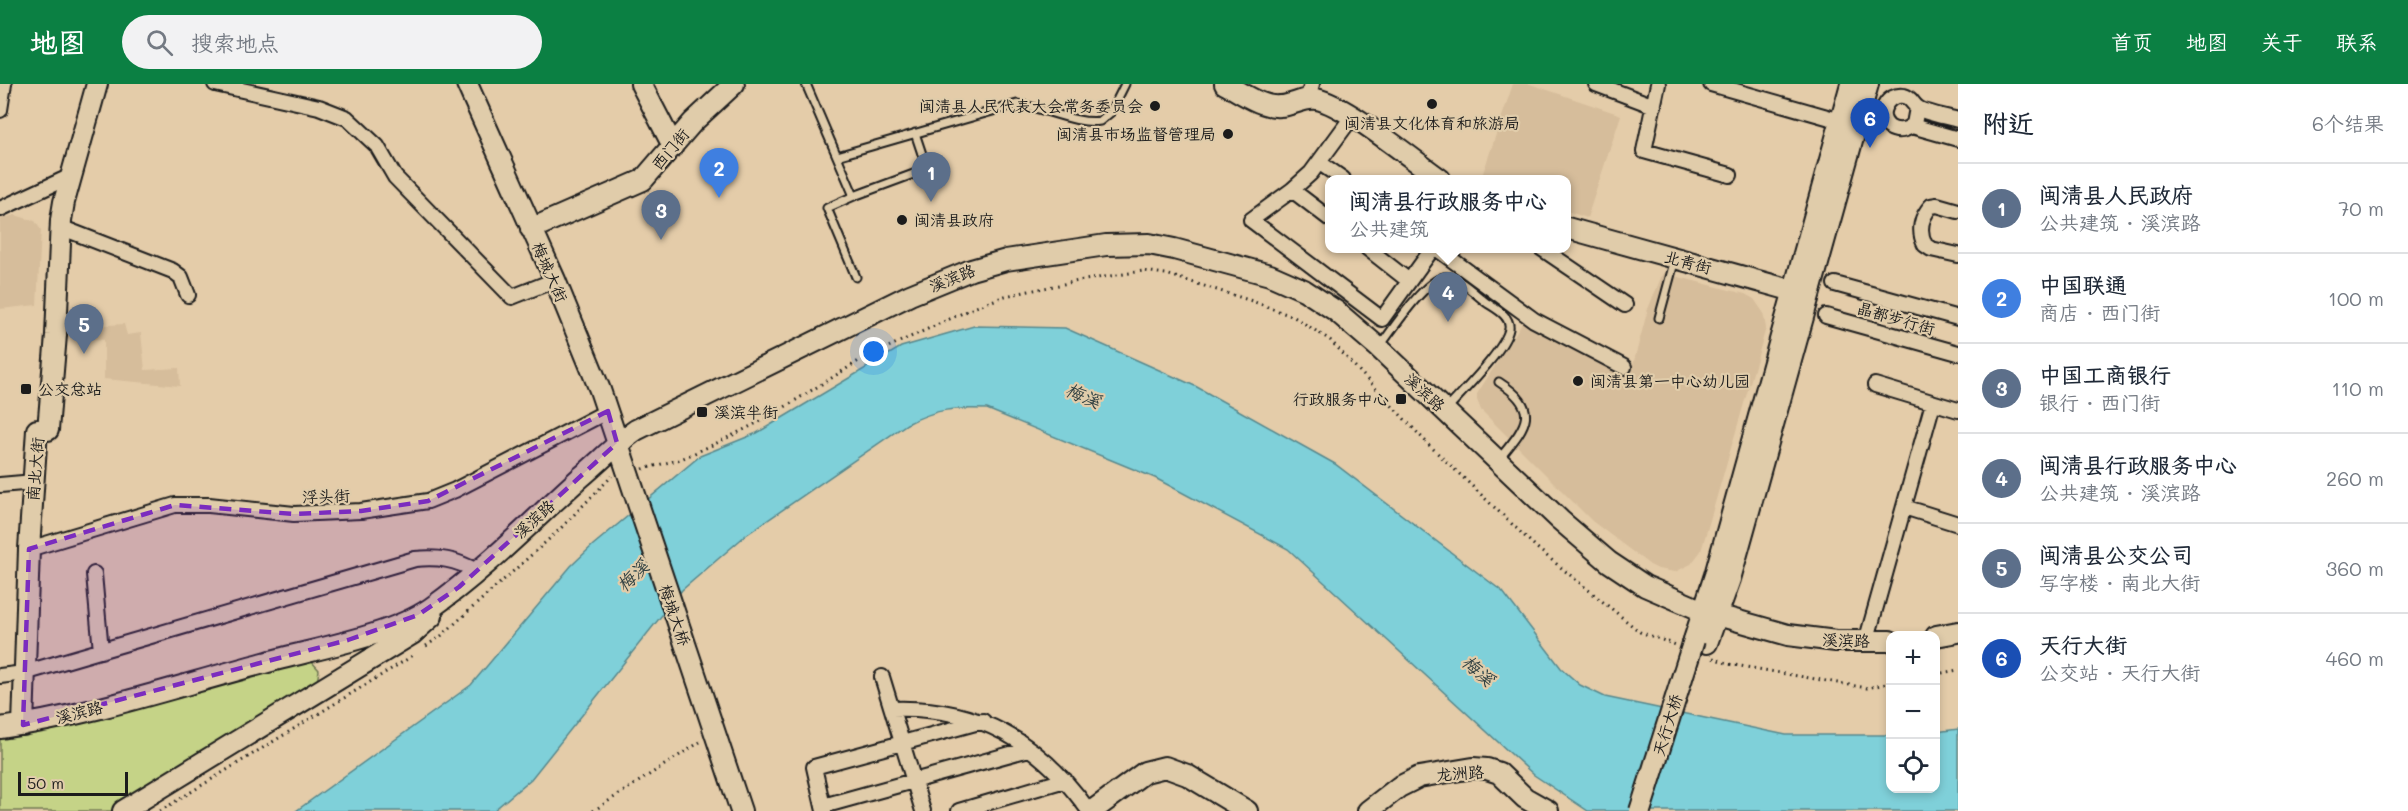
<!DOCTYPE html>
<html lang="zh">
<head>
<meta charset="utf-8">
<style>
	body { margin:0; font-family:Mali,"LXGW WenKai TC",sans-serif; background:#f2f2f3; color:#1f2937 }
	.controls { position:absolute; right:18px; bottom:18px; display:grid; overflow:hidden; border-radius:12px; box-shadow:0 3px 9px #0003 }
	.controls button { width:54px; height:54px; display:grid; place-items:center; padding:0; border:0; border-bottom:2px solid #e0e1e3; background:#fff; color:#1f2937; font:30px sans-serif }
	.scale { position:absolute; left:18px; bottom:15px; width:110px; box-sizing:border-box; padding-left:6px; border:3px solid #1c1c1c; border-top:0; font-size:16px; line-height:21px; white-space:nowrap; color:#1c1c1c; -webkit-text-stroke:4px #e0ccaa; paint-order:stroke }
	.you { position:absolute; left:874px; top:268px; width:21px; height:21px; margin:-15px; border:4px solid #fff; border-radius:50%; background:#1a73e8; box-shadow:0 0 0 9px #1a73e833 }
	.badge { display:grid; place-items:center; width:39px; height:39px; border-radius:50%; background:#0b8043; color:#fff; font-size:20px; font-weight:700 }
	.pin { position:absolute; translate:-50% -50px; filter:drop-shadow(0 2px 3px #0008) }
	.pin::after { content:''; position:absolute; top:32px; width:21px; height:18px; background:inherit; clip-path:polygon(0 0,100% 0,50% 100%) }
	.popup { position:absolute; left:1325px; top:91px; width:246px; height:78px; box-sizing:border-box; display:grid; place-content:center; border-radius:12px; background:#fff; filter:drop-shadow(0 2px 4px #0005); font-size:20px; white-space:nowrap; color:#747a83 }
	.popup b { font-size:22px; color:#1f2937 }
	.popup::after { content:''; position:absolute; left:50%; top:100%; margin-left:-12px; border:12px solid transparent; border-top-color:#fff }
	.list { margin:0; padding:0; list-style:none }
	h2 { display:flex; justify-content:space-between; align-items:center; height:78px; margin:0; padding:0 24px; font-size:26px }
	h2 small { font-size:20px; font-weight:400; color:#747a83 }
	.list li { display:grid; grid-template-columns:39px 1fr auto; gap:18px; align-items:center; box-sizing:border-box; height:90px; padding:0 24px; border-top:2px solid #e0e1e3 }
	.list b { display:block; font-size:22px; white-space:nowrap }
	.list p { margin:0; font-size:20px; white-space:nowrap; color:#747a83 }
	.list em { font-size:20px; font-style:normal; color:#747a83 }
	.icon { flex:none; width:33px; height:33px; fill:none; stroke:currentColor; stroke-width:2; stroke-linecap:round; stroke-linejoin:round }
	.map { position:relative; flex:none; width:1958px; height:727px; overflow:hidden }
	header { display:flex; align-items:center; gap:36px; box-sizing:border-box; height:84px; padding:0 30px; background:#0b8043; color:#fff }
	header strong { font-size:28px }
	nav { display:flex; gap:33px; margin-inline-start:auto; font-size:21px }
	.search { width:420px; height:54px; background:#f2f2f3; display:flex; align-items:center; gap:15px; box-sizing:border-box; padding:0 21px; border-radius:33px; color:#747a83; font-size:22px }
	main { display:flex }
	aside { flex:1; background:#fff }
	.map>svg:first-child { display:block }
</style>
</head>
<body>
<header>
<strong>地图</strong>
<div class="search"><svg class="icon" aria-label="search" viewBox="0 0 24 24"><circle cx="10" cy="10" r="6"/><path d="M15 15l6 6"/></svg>搜索地点</div>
<nav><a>首页</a><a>地图</a><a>关于</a><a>联系</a></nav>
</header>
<main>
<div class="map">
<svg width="1958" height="727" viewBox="0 0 1958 727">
	<rect width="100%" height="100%" fill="#e4cca9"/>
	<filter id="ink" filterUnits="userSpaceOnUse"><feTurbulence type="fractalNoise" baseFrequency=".0167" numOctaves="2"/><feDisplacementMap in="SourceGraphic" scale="12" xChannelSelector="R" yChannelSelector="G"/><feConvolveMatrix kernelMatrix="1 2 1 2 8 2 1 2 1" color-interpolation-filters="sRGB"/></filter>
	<g filter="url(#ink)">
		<path fill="#d6bd9b" d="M1513,0H1530L1621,31L1587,134L1567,127V95H1481Z
			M15,131L35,137L41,146L37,221L0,225V135Z
			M1663,189L1745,210L1754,215L1763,228L1766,244L1701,467L1691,480L1675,488L1658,485L1650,481L1592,437L1481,326L1477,316V310L1524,236L1630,292L1648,225Z
			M124,240L127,251L141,249L145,286L179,284L180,302L104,295V256L76,253L77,243Z"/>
		<path fill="#c5d387" stroke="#707852" stroke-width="1.5" d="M311,577L319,586L317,599L111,727H0V652L62,643Z"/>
		<path fill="#7fd0d9" stroke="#57888d" stroke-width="1.5" d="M974,242L1065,244L1195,302L1335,380L1503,508L1561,584L1580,601L1605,613L1786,651H1890V704H1936V648L1958,645V727H1588L1534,691L1288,465L1155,394L987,325C952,324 939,324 907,340L746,451L682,506L531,695L493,727H296L471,601L571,482L593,461L700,372L757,349L901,263Z"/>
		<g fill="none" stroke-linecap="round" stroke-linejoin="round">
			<defs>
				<path id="lane" d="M806,0L854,112L827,124L856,193
					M837,72L1017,20C1042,23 1077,41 1100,37L1111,28L1125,0
					M854,112L927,85L915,49
					M1659,234L1675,175
					M1380,262C1392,247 1429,188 1449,193C1462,196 1476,211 1487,219C1496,225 1511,232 1509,245C1505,266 1462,308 1447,325
					M1499,298C1542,326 1526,342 1499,375"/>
				<path id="street" d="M215,0L319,23L347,34L377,62L395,93L512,213L555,196
					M1596,0L1654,22
					M1658,0L1644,67L1730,91
					M1711,0L1841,37
					M1307,15L1312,0
					M1917,24L1914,40C1907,46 1898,49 1889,43C1875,31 1887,9 1904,12C1912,14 1912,20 1918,24C1925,29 1948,33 1958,36
					M0,26L4,0
					M1352,33L1311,89L1292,106L1251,136L1382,235L1433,164
					M1912,42L1958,55
					M1320,79L1343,95
					M1292,106L1330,135
					M0,125L71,92
					M1958,127L1937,121L1931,122C1921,133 1918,147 1925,161L1931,165L1958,171
					M60,143L173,187L181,193L188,211
					M1367,164L1409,197
					M1436,164L1534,236L1624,283
					M1541,164L1625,221
					M1835,200L1958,234
					M1826,232L1958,269
					M1875,301L1958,326
					M0,401L34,398
					M1904,423L1958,440
					M29,465L175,421H209L294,430L361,427L428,417L455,406L608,327
					M94,490L101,567
					M1866,558L1933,319
					M0,592L24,589L415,475C439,473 455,475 476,487
					M882,593L923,727
					M892,625C978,622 1039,657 1089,727
					M823,722L1029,665
					M824,727L814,683L983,637
					M959,727L1065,696"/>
				<path id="secondary" d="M467,0L555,196L600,306L741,727
					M641,0L673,62
					M1225,0C1241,8 1262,24 1280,22C1292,22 1304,13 1316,15C1345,20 1413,76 1440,95
					M1567,144L1805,210
					M531,145L643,96L693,38L734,0
					M1936,552L1958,548
					M1694,556L1715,491L1851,0
					M1707,559L1730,495L1868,0
					M23,641L29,465L37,346H48L56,251L61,136L64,118L97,0
					M0,644C89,632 177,602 264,579C313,565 389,553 431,524C485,486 532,437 581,393C600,377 616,360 636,346L910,211L971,186L1006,176L1106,161L1149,160L1174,165L1270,191L1304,206L1336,227L1379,264L1560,436L1609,478L1645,502L1703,527L1788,551L1836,557H1890
					M123,727L412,550L432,532
					M1092,727L1145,688L1165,683L1187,691L1247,727
					M1368,727L1399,703L1419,693L1473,684L1487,685L1499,689L1525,714L1548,727"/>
			</defs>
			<use href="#lane" stroke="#1c1c1c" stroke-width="11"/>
			<use href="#street" stroke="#1c1c1c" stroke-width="18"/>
			<use href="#secondary" stroke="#1c1c1c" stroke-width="24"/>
			<path stroke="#1c1c1c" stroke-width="3" stroke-dasharray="1.5 4.5" stroke-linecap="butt" d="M643,385L681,375L719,358L767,334L862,275L976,223L1005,212L1078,197L1143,187L1166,190L1252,217L1294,233L1330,256L1429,361L1537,464L1640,548L1676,561
				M426,562L441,552L557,448L612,392
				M1713,574L1729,580L1867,604L1890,599
				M1936,590L1958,586
				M160,727L414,571
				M593,727L700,658"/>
			<use href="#lane" stroke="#e0ccaa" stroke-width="7"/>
			<use href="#street" stroke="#e0ccaa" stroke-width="14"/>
			<use href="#secondary" stroke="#e0ccaa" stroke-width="20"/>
			<defs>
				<path id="secondary-bridge" d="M1640,727L1694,556"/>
			</defs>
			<use href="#secondary-bridge" stroke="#1c1c1c" stroke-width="24" stroke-linecap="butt"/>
			<use href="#secondary-bridge" stroke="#e0ccaa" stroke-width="20"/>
		</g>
	</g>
	<path fill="#7b2cbf" fill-opacity="0.2" stroke="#7b2cbf" stroke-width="4.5" stroke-dasharray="12 8" stroke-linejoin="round" d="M608,327L617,359L459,503L418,531L348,556L23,641L29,465L175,421L294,430L361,427L428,417Z"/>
	<g fill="#1c1c1c" stroke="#e0ccaa" stroke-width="2">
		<circle cx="1432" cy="20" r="6"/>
		<circle cx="1155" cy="22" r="6"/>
		<circle cx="1228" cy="50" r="6"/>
		<circle cx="902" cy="136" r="6"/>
		<circle cx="1578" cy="297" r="6"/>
		<rect x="20" y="299" width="12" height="12" rx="3"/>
		<rect x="1395" y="309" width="12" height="12" rx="3"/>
		<rect x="696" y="322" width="12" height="12" rx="3"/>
	</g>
	<g text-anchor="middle" stroke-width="4.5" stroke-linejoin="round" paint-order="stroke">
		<g font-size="16" fill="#1c1c1c" stroke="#e0ccaa" text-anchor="start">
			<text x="1143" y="28" text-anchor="end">闽清县人民代表大会常务委员会</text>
			<text x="1432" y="45" text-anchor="middle">闽清县文化体育和旅游局</text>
			<text x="1216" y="56" text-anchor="end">闽清县市场监督管理局</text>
			<text x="914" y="142">闽清县政府</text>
			<text x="1590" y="303">闽清县第一中心幼儿园</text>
			<text x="38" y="311">公交总站</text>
			<text x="1389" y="321" text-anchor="end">行政服务中心</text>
			<text x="714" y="334">溪滨半街</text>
		</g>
		<g font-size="16" fill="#1c1c1c" stroke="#e0ccaa">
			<text transform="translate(670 65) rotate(-50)" y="6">西门街</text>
			<text transform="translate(1688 178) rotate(15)" y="6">北青街</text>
			<text transform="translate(550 188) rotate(66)" y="6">梅城大街</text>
			<text transform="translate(952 194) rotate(-22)" y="6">溪滨路</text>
			<text transform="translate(1896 234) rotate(16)" y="6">晶都步行街</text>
			<text transform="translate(1425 308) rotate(43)" y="6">溪滨路</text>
			<text transform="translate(35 385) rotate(-85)" y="6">南北大街</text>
			<text transform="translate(326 412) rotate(-2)" y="6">浮头街</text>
			<text transform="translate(534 435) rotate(-42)" y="6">溪滨路</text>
			<text transform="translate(675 531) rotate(71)" y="6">梅城大桥</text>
			<text transform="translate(1846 556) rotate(2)" y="6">溪滨路</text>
			<text transform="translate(79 628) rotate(-14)" y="6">溪滨路</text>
			<text transform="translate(1667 641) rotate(-73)" y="6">天行大桥</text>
			<text transform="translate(1460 689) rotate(-4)" y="6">龙洲路</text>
		</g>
		<g font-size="18" font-style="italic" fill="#304042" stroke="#e0ccaa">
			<text transform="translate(1083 312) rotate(23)" y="6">梅溪</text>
			<text transform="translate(633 492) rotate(-44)" y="6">梅溪</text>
			<text transform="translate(1478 587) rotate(41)" y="6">梅溪</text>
		</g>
	</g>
</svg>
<div class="controls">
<button>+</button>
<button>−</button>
<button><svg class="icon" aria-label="locate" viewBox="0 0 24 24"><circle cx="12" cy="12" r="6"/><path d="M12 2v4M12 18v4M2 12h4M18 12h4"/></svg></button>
</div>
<div class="scale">50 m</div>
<div class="you"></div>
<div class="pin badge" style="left:931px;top:118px;background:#5c6f8a">1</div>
<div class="pin badge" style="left:719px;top:114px;background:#3f7fe0">2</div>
<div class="pin badge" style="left:661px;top:156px;background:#5c6f8a">3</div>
<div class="pin badge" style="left:1448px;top:238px;background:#5c6f8a">4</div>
<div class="popup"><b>闽清县行政服务中心</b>公共建筑</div>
<div class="pin badge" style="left:84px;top:270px;background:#5c6f8a">5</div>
<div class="pin badge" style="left:1870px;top:64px;background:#1a4fb4">6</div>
</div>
<aside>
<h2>附近<small>6个结果</small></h2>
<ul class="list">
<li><span class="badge" style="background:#5c6f8a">1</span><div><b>闽清县人民政府</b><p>公共建筑 · 溪滨路</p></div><em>70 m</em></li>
<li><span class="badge" style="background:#3f7fe0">2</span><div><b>中国联通</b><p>商店 · 西门街</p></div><em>100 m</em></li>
<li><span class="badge" style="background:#5c6f8a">3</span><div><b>中国工商银行</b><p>银行 · 西门街</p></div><em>110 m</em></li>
<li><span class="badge" style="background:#5c6f8a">4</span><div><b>闽清县行政服务中心</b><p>公共建筑 · 溪滨路</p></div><em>260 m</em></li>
<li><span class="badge" style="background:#5c6f8a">5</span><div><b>闽清县公交公司</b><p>写字楼 · 南北大街</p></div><em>360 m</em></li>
<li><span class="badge" style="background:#1a4fb4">6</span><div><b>天行大街</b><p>公交站 · 天行大街</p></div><em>460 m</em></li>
</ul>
</aside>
</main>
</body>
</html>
